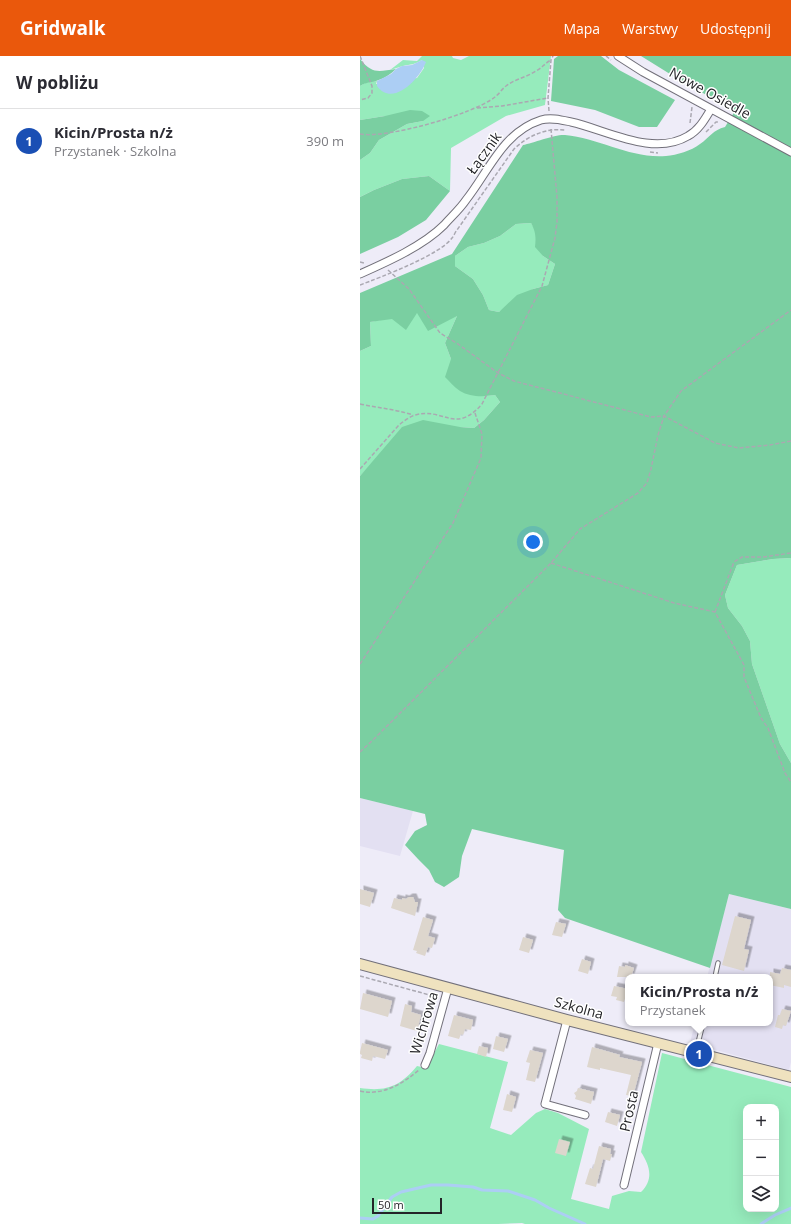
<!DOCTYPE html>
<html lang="pl">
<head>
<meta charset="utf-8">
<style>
	body { margin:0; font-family:"Open Sans",sans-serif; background:#f2f2f3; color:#2b2b33 }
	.controls { position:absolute; right:12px; bottom:12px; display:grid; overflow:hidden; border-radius:8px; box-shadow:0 4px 16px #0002 }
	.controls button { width:36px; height:36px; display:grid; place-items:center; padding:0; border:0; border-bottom:1px solid #e1e1e2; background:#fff; color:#2b2b33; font:20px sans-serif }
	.scale { position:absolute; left:12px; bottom:10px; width:70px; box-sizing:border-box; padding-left:4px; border:2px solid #242428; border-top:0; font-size:11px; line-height:14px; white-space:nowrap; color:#242428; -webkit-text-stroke:3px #fff; paint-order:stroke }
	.you { position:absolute; left:173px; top:486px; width:14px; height:14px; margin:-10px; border:3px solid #fff; border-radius:50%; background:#1a73e8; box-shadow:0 0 0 6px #1a73e833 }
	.badge { display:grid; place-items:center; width:26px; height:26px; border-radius:50%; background:#ea580c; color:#fff; font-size:13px; font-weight:700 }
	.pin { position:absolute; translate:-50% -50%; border:2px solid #fff; box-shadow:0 1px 4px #0006 }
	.popup { position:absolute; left:265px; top:918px; width:148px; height:52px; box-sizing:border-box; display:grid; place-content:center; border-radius:8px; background:#fff; filter:drop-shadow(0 1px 3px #0005); font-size:13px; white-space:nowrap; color:#7c7c81 }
	.popup b { font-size:15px; color:#2b2b33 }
	.popup::after { content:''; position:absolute; left:50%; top:100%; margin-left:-8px; border:8px solid transparent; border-top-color:#fff }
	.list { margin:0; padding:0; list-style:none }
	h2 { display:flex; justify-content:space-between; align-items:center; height:52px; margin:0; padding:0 16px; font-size:17px }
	h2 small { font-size:13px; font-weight:400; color:#7c7c81 }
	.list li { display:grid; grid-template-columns:26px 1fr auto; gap:12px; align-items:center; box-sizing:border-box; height:64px; padding:0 16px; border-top:1px solid #e1e1e2 }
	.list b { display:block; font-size:15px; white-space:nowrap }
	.list p { margin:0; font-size:13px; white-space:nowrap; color:#7c7c81 }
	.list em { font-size:13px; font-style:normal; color:#7c7c81 }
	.icon { flex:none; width:22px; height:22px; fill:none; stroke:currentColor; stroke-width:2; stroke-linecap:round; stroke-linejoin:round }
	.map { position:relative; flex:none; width:431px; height:1168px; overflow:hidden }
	header { display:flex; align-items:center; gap:24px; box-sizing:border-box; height:56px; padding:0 20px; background:#ea580c; color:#fff }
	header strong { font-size:19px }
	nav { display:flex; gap:22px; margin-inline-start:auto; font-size:14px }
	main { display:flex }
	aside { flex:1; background:#fff }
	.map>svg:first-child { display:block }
</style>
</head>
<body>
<header>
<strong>Gridwalk</strong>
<nav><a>Mapa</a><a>Warstwy</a><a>Udostępnij</a></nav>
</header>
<main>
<aside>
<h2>W pobliżu<small></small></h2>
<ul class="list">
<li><span class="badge" style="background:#1a4fb4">1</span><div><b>Kicin/Prosta n/ż</b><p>Przystanek · Szkolna</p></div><em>390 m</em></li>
</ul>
</aside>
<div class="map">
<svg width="431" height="1168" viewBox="0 0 431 1168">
	<defs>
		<filter id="shadow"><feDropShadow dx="3.5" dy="-3.5" stdDeviation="0" flood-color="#0004"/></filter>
	</defs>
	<rect width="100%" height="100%" fill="#eeecf8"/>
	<path fill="#e3e0f2" d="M0,742L53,755L40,800L0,790Z
		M369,838L431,853V1006L429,1014L330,987L335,967H410V921H347Z"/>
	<path fill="#96ebbc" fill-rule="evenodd" d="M62,0H92L93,2L101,4L109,0H191L185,49L146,60L91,92L90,135L69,120L42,123L14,134L0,141V104L10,97L19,84L47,68L63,65L25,60L0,64V30L5,27L17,25L16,28L57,22L64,12L62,4C54,9 51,8 43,10C38,11 35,13 30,14L43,4L57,5Z
		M171,167L175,173L183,200L195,208L188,229L173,233L139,256L129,254L123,239L113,223L95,210V200L108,191L124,187L140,180L156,168Z
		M57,257L97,260L85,287L91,303L110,338L124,340L135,339L140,346L124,364L114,372L100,371L28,390L0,420V295L11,290L10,266Z
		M431,502V707L420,688L392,608L390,585L382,570L368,552L365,539L377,509L413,503Z
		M79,988L148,1006L130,1072L151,1079L176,1057L185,1053L198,1057L229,1073L211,1143L249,1153L252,1140L269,1135L281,1136C294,1123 290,1110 281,1096L302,997L431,1031V1168H165L162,1167L138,1168H0V1032C27,1036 40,1030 57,1010L66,1012ZM386,1051H416V1153H386Z"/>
	<path fill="#7acfa1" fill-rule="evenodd" d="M198,0H241L259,14L315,44L297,71H279L235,54L191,45L194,3Z
		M281,0H431V502L413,503L377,509L365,539L368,552L382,570L390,585L392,608L420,688L431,707V853L369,838L350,912L205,862L198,854L204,794L112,773L102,800L99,821L84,831L75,826L69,814L58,803L45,789L55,775L67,769L65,758L0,742V420L42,371L63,364L100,371L114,372L124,364L140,346L135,339C123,341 110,341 100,335C94,331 89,325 85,321L91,303L85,287L97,260L68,275L57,257L46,274L32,263L10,266L11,290L0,295V237L92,198L163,89C173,87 196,78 205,79C239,82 271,103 306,100C317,99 331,95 340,88C350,81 353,74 365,71L375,55L318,23ZM171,167C176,176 176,182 175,191L183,200L195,208L188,229L173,233L157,239L139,256L129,254L123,239L113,223L95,210V200L108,191L124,187L140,180L156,168Z
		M0,3C13,19 19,15 36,13C31,18 23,23 16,25C10,27 6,26 0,30Z
		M50,54L62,55L70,60L63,65L47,68L19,84L10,97L0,104V64L25,60Z
		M69,120L90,135L66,164L38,181L0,198V141L14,134L42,123Z"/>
	<path fill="#accef4" d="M62,4L66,6C60,22 33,52 17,30V25L31,18L36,13L42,10L52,9Z"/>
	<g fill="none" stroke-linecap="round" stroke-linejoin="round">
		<path stroke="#accef4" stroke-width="3" d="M0,1162L13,1163L18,1160L32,1141L41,1136L71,1129H88L113,1131L122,1134L148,1135L175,1144L189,1152L225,1168
			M401,1168L415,1159L431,1152"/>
	</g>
	<path fill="#ddd6cd" filter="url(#shadow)" d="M0,833L14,837L10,851L0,848Z
		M49,841H53L55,846H58L55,860L31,852L34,842L42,844V842L46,843Z
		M375,860L391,864L384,893L389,894L384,915L362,909Z
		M63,861L73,864L68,880L75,882L72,892L68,891L65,900L56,897L57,895L53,894Z
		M196,866L206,868L202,881L192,879Z
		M163,881L173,884L169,897L159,894Z
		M222,903L231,906L228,918L218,915Z
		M265,909L274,912L271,921H257L259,910L265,911Z
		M422,912L431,914V931L424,929V932L410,929V916L420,918Z
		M254,930L268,933L264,946L256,944L257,941L251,940Z
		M3,937L32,945L28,961L0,953Z
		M45,948L52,950L51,956L61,959L57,975L40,970Z
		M422,953L431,955L426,970L423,969L422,973L415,971L418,959H420Z
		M94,959L113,964L111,974L105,973L103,979L101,978L99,983L88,980Z
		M136,980L148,983L144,996L133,993Z
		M2,987L28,994L25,1003L13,1000L12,1005L1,1002L2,999L0,998V996Z
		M119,990L128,992L126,1001L117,998Z
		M232,991L260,999L259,1001L282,1006L273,1040L266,1039L271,1019L240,1012V1014L227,1011Z
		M170,994L183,997L175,1026L166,1024L170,1007L166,1006Z
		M218,1032L234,1036L231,1048L215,1043L216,1040L214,1037L217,1035Z
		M147,1038L156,1041L152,1056L143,1054Z
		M248,1056L260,1059L257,1070L245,1066Z
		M199,1083L210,1086L206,1100L195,1097Z
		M239,1090L251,1093L250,1098H252L250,1105L243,1103L236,1131L225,1128L230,1112L233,1113Z"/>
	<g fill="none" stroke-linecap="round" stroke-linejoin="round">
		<defs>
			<path id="lane" d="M355,921L358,907
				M336,995L343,967"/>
			<path id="street" d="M258,0L283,16L431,96
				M0,218C27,206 63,190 84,169C91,161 100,153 106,144C129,115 143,76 181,64C191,61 202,64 211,66C247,74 293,101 328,80C339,74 345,63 351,53
				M207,964L185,1048L225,1059
				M65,1009L70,997L88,932
				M264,1129L298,987"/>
			<path id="secondary" d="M0,908L207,964L431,1021"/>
		</defs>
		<use href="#lane" stroke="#72707a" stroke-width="5.5"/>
		<use href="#street" stroke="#72707a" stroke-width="9"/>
		<use href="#secondary" stroke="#72707a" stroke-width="12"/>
		<path stroke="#aaa8b1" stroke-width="1.5" stroke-dasharray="4 2" stroke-linecap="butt" d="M0,0L12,30V37L8,42L0,44
			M246,0L251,4
			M117,52L142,50L188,42
			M189,55L188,42L191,4L193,0
			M330,67L332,51
			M346,76L356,66H359
			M0,78C26,83 114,58 135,41C139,38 142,33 146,30C155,23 167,21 176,15C182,12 185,7 191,4
			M290,96L298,97
			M0,206L4,207
			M28,214L49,233L80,277L98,288L138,317L154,325L291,361L304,360L355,387L379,392L410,389L431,385
			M0,229C21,221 80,199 92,182C94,180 95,176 97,174L154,93C169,79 186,72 205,74
			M0,348C18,352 35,353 53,359
			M0,413L39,369C44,365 49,361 55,359C84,351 95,379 122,348L182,230L195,182L197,166V141L191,73
			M191,507L314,547L355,556L384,609V621L401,662L408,672L425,717L431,726
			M355,556L374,506L382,501H403L431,497
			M0,608L93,467L121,402L122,378L115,357
			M0,696L14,683L191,507L220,473L278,437L287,427L291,413L298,379L304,360L321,335L431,254
			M0,920L77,941
			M0,1035C23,1040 42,1028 59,1014"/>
		<use href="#lane" stroke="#fff" stroke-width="3.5"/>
		<use href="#street" stroke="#fff" stroke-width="7"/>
		<use href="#secondary" stroke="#efe2bf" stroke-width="10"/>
	</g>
	<g text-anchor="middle" stroke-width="3" stroke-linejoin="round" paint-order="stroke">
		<g font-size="14" fill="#242428" stroke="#fff">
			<text transform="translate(350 37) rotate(29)" y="5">Nowe Osiedle</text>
			<text transform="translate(124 97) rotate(-54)" y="5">Łącznik</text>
			<text transform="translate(219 952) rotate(15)" y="5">Szkolna</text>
			<text transform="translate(64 967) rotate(-73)" y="5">Wichrowa</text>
			<text transform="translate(269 1055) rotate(-77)" y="5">Prosta</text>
		</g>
	</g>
</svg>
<div class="controls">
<button>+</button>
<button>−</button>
<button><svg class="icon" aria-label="layers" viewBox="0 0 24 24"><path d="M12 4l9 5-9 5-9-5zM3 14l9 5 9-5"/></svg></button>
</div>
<div class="scale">50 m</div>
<div class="you"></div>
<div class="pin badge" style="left:339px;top:998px;background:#1a4fb4">1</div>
<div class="popup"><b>Kicin/Prosta n/ż</b>Przystanek</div>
</div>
</main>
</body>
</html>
